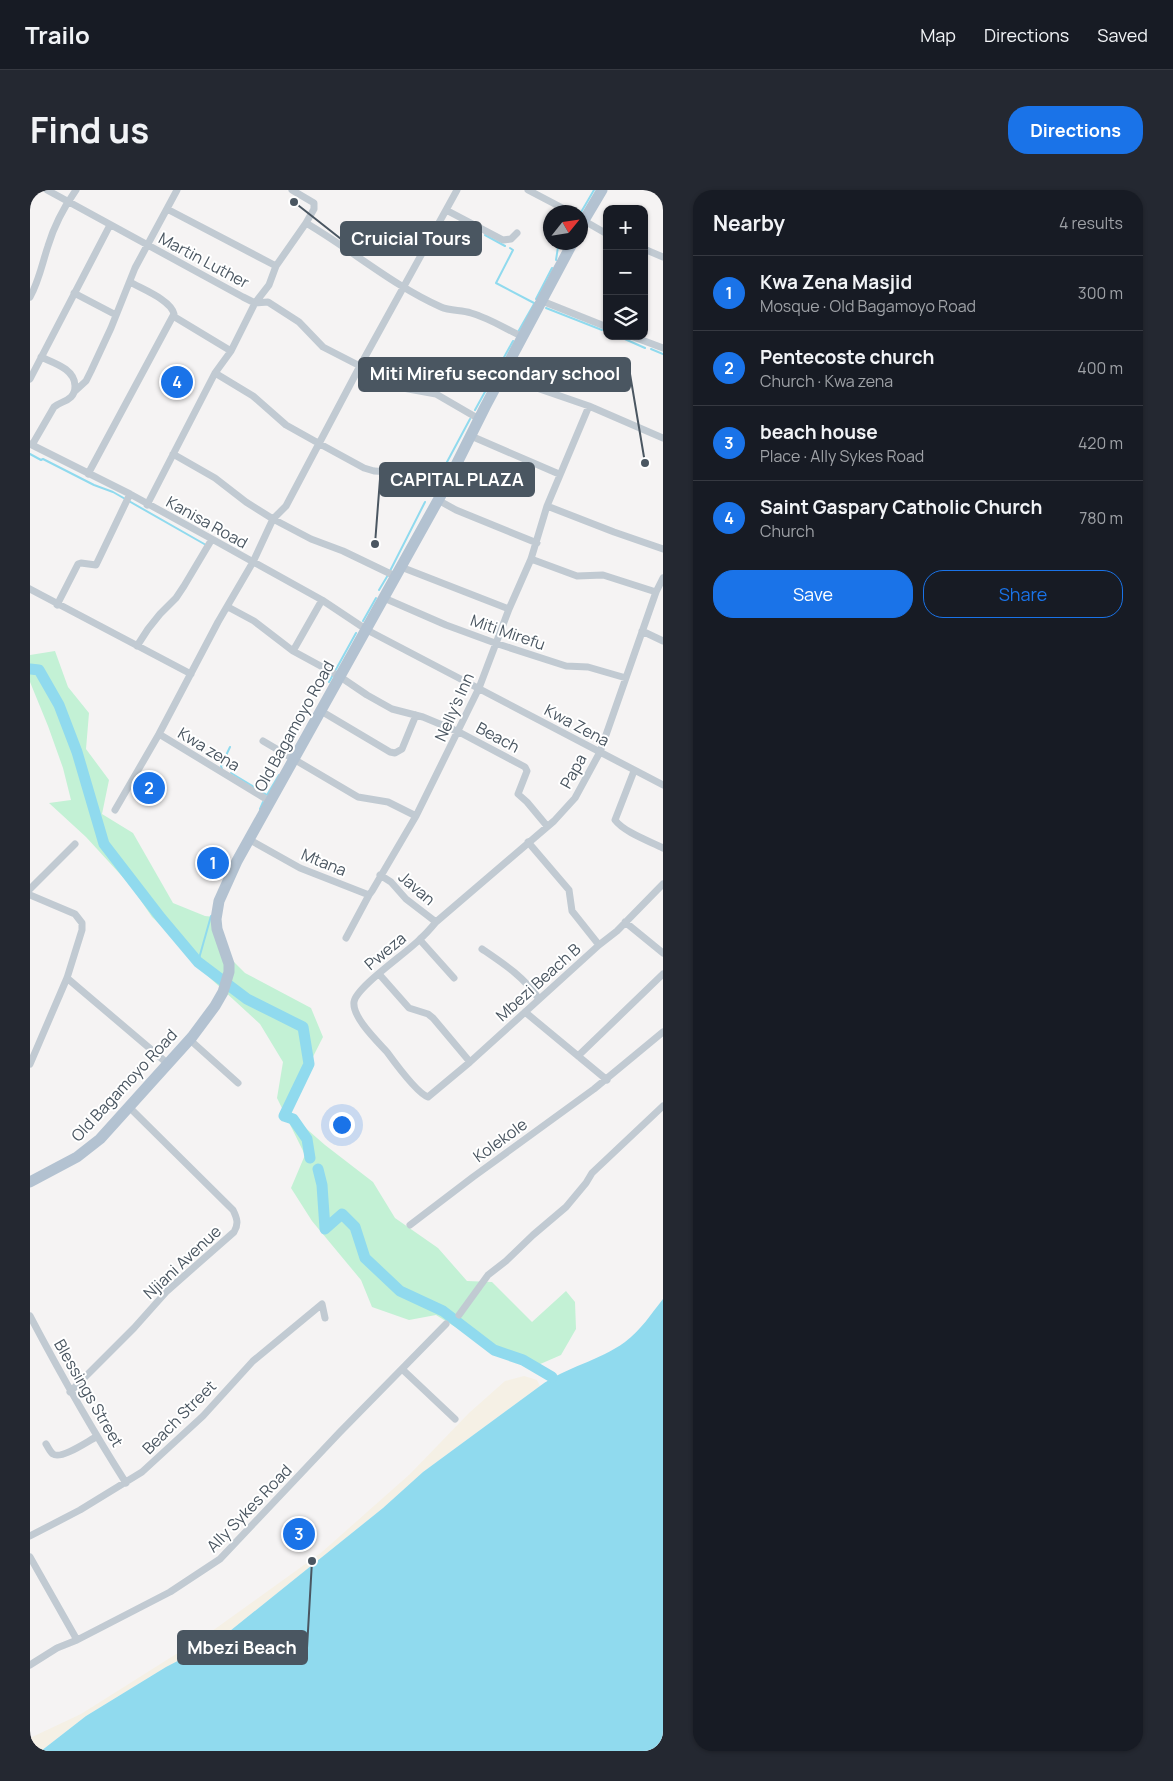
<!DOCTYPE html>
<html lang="en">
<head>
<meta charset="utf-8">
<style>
	body { margin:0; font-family:Manrope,sans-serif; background:#242831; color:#f1f3f6 }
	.controls { position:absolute; right:15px; top:15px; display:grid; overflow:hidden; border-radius:10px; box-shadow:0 1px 4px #0004 }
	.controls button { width:45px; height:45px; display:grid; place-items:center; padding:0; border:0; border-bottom:1px solid #363941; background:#171b24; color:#f1f3f6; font:25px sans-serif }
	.compass { position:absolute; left:513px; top:15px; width:45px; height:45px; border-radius:50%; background:#171b24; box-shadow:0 1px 4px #0004; rotate:60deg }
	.you { position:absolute; left:311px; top:934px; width:18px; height:18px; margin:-12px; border:4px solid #fff; border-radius:50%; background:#1a73e8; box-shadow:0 0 0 8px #1a73e833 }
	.badge { display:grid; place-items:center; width:32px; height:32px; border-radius:50%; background:#1a73e8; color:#fff; font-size:16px; font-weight:700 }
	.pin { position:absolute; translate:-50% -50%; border:2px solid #fff; box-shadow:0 1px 5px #0006 }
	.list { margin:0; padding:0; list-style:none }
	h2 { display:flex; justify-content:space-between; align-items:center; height:65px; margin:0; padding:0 20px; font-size:21px }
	h2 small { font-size:16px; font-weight:400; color:#9ea1a6 }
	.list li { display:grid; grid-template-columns:32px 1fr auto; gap:15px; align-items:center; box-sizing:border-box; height:75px; padding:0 20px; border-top:1px solid #363941 }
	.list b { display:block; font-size:19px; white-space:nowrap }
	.list p { margin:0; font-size:16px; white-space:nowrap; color:#9ea1a6 }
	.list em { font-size:16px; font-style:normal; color:#9ea1a6 }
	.actions { display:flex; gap:10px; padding:15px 20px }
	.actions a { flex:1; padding:11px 0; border:1px solid #1a73e8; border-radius:20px; text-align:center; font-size:18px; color:#1a73e8 }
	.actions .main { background:#1a73e8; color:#fff }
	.icon { flex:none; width:28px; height:28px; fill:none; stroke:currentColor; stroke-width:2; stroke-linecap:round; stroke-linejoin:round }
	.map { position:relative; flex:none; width:633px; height:1561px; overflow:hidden; border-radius:20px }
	header { display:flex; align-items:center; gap:30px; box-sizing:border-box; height:70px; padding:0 25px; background:#171b24; border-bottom:1px solid #363941 }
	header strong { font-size:24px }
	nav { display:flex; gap:28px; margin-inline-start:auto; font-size:18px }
	.intro { display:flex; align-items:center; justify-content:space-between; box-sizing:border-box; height:120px; padding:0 30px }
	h1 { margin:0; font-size:35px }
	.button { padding:12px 22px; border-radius:20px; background:#1a73e8; color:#fff; font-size:18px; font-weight:700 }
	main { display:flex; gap:30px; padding:0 30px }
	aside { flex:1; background:#171b24; border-radius:20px; box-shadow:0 1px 4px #0004 }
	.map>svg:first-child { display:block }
</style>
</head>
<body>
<header>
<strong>Trailo</strong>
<nav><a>Map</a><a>Directions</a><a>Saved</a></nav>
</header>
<div class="intro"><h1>Find us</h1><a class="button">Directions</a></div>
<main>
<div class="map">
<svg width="633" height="1561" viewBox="0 0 633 1561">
	<rect width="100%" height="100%" fill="#f5f3f3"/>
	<path fill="#c3f1d5" d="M25,461L38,497L59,523L56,559L79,590L72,624L103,643L143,713L175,726L185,727L196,764L215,783L281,818L293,847L257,918V925L271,934L295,955L343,992L365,1028L408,1058L437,1091L462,1092L502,1132L536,1101L545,1112L546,1139L531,1165L501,1178L466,1162L406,1125L379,1130L342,1117L331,1090L282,1031L261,998L275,965L247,908L253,872L230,834L180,788L136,740L122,727L101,696L56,647L19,613L41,610L33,578L18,536L0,492V465Z"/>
	<path fill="#f5f0e5" d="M494,1186L507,1190L510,1196L393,1282L353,1318L190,1449L136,1477L56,1526L11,1561H0V1548L51,1524L178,1444L292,1362L380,1284L439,1223L475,1191Z"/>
	<path fill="#90daee" d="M633,1109V1561H11L56,1526L136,1477L190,1449L353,1318L393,1282L510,1196C536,1177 569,1171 595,1152C611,1140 621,1124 633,1109Z"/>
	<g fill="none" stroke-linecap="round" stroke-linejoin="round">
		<path stroke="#90daee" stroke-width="2" d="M542,20L548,22
			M550,24L564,0
			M441,37L450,42
			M455,45L475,56
			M480,58L483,60L466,93L504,113
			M526,70L528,57L531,52
			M506,109L522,78
			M516,118L572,140
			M488,142L504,114
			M588,146L615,158
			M621,159L633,164
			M445,220L483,151
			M0,264L11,270L13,269L64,295L83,302L176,355
			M402,300L440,229
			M360,381L395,312
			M349,400L358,385
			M333,431L346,408
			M299,492L326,443
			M192,579L191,576L200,557
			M201,583L237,605L249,585
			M230,619L233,612
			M168,772L181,726"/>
		<path stroke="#90daee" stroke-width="11" d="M0,479L9,480L29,515L47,562L74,654L131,728L168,772L217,809L273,837L279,874L254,926L263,929L277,949L280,968
			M288,979L292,995L295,1039L312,1024L325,1037L335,1068L370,1101L413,1121L464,1160L493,1170L522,1187"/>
		<path stroke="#c1cad2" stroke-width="7" d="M17,0L213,107L225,113L238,112L269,132L293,157L330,176L373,198L406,204L449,229
			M498,0L540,22
			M0,2L1,0
			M137,19L246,76
			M416,20L473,50L481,49L487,43
			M551,29L577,44
			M276,33C322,60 362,95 411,117C420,121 431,120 441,123C459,128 476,139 493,147
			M614,59L633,67
			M44,103L86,125
			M0,107C9,91 12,74 18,56C24,36 34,17 46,0
			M512,111L577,137
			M143,126L201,161
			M601,146L633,158
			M185,183L223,206L256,235L290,254L334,278L344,281L362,282L411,305
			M472,186L559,216L633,248
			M0,189L80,35
			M44,202L56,191L61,181L81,138L105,78L147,0
			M441,246L529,284
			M0,254L100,304L182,349L292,410L337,440L633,595
			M2,255L24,217C30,212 36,212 41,207C44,204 45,201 45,196C45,179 24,173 11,167
			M143,264L185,288L216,312L243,329L281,349L313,361L365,386
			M58,284L144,124C141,110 112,99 100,92
			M408,310L426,320L507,353
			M117,315L185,183L201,161L225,113L239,95L246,76L276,33L284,19V13L262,0
			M517,316L584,342L633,359
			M501,369L547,386L573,385L626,402
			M371,377L479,419
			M633,388L626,402L570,562L545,608L524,631L406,732C401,738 396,744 390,749C378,762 326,797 324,812C322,827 347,851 357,862C365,873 387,903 398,907L440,872L569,755L587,741L633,694
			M0,399L161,484
			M354,408L416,435L465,453L536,476L558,477L596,488
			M27,415L48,374L51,373L66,375L100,304
			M198,417L224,431L263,461L309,486L337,505L362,519L393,527L429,542L495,577L497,581L488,604L497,612L517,636
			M612,441L633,451
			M107,456L118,439L130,424L146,408L154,396L182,349
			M263,461L292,410
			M291,521L360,562L365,563L372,559L386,525
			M129,544L241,612
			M233,551L328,607L358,612L386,626
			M604,581L585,630C594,642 619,651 633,658
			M85,620L129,544L188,432L223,372L243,329L256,316L330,176L427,0
			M220,650L270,678L339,705L342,701L386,626L449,498L479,419L501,369L517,316L559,216
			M498,652L539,700L542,721L569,755
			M350,685L361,692L376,709L406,732
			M0,699L45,654
			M0,705L45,724L52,733V740L37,788L0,874
			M595,732L633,763
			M316,748L339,705
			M390,750L424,788
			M452,759C474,774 494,787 509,809
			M349,784L379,818L398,824L403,828L440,872
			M37,788L137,873
			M495,822L577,890
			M159,849L208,893
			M548,866L633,784
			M380,1035L443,987L564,899L633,842
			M429,1125L458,1085L476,1071L503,1045L536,1017L556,993L562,983L633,916
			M0,1126C30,1183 61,1238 96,1293
			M372,1179L425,1229
			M40,1202L104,1138L137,1101L204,1042C209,1034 207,1028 203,1020L98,916
			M16,1254C18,1257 20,1262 23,1264C31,1270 58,1251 66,1247
			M0,1346L50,1320L112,1282L173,1226L223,1171L292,1114L295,1128
			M0,1367L47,1450
			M0,1475L27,1458L47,1450L140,1402L190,1369L310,1242L416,1134"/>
		<path stroke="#b3c2d1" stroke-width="11" d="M550,37L572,0
			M0,992L47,967L70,949L162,847L185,816L193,802L199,782V774L187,739L186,729L189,711L207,671L411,305L455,217L543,52"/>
	</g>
	<g text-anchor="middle" stroke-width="4" stroke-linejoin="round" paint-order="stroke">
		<g font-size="16" fill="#4a5661" stroke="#fff">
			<text transform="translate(174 70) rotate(28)" y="6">Martin Luther</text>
			<text transform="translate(177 332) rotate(29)" y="6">Kanisa Road</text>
			<text transform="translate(478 442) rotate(19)" y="6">Miti Mirefu</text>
			<text transform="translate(424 517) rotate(-66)" y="6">Nelly's Inn</text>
			<text transform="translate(547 535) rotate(28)" y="6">Kwa Zena</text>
			<text transform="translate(264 536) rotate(-61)" y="6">Old Bagamoyo Road</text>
			<text transform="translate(468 547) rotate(28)" y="6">Beach</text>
			<text transform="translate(179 559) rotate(31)" y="6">Kwa zena</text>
			<text transform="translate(543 581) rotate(-61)" y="6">Papa</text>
			<text transform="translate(294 672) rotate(22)" y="6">Mtana</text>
			<text transform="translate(387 698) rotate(41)" y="6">Javan</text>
			<text transform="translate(355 761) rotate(-40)" y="6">Pweza</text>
			<text transform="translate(508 792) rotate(-42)" y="6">Mbezi Beach B</text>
			<text transform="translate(94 895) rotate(-47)" y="6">Old Bagamoyo Road</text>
			<text transform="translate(470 950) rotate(-36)" y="6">Kolekole</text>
			<text transform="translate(152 1072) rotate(-43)" y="6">Njiani Avenue</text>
			<text transform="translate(59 1203) rotate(60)" y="6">Blessings Street</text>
			<text transform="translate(149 1227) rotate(-45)" y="6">Beach Street</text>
			<text transform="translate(219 1318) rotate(-46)" y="6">Ally Sykes Road</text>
		</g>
	</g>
	<path fill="none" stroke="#4a5661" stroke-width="2" d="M264 12L311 49M615 273L600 184M345 354L350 289M282 1371L277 1458"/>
	<g fill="#4a5661" stroke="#fff" stroke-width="2">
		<circle cx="264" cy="12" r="5"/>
		<circle cx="615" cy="273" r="5"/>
		<circle cx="345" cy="354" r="5"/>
		<circle cx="282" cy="1371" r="5"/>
	</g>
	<g fill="#4a5661" stroke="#4a5661" stroke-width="2">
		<rect x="311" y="32" width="140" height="33" rx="5"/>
		<rect x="329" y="168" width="271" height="33" rx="5"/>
		<rect x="350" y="273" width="154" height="33" rx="5"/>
		<rect x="148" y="1441" width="129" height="33" rx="5"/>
	</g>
	<g font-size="18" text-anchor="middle" font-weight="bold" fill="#fff">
		<text x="381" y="55">Cruicial Tours</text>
		<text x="465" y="190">Miti Mirefu secondary school</text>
		<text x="427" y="296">CAPITAL PLAZA</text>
		<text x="212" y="1464">Mbezi Beach</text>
	</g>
</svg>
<div class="controls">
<button>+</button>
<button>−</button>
<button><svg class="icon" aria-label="layers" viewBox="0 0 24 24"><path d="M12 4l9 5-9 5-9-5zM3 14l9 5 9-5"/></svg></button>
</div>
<svg class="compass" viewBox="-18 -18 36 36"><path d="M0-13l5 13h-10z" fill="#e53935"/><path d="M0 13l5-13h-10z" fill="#9ea1a6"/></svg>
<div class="you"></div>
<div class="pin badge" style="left:183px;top:673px">1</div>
<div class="pin badge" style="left:119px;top:598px">2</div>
<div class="pin badge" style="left:269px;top:1344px">3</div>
<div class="pin badge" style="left:147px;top:192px">4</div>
</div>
<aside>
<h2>Nearby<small>4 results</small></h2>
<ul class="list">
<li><span class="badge">1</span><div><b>Kwa Zena Masjid</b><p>Mosque · Old Bagamoyo Road</p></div><em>300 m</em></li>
<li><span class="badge">2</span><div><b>Pentecoste church</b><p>Church · Kwa zena</p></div><em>400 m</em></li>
<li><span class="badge">3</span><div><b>beach house</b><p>Place · Ally Sykes Road</p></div><em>420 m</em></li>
<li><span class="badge">4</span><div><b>Saint Gaspary Catholic Church</b><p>Church</p></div><em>780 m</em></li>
</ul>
<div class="actions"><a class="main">Save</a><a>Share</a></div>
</aside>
</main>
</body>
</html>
